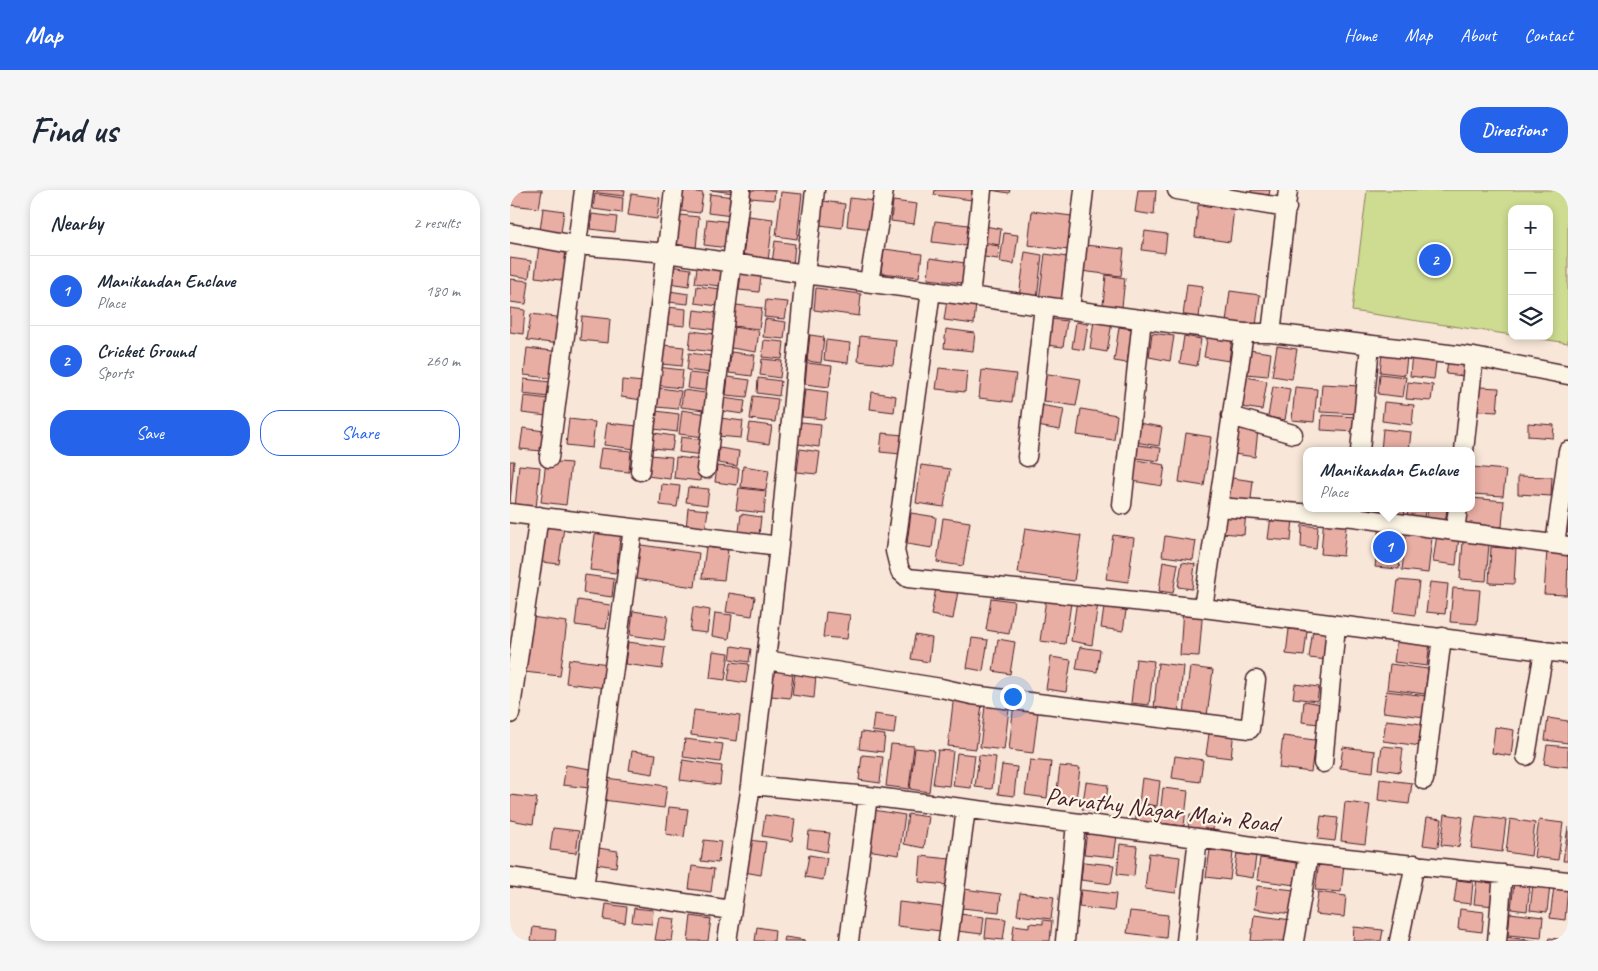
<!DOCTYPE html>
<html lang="en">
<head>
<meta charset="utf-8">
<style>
	body { margin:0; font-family:Caveat,sans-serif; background:#f6f6f7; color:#1f2937 }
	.controls { position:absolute; right:15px; top:15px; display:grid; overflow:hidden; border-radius:10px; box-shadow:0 2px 8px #0003 }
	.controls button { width:45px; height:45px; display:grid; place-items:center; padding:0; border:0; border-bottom:1px solid #e0e1e3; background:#fff; color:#1f2937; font:25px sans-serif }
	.you { position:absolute; left:502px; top:506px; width:18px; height:18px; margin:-12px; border:4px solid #fff; border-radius:50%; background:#1a73e8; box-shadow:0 0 0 8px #1a73e833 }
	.badge { display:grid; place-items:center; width:32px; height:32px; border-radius:50%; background:#2563eb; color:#fff; font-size:16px; font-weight:700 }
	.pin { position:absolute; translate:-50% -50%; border:2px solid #fff; box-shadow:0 1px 5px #0006 }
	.popup { position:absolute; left:793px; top:257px; width:172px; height:65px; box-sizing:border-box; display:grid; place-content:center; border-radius:10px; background:#fff; filter:drop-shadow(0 1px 4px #0005); font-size:16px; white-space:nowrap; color:#747a83 }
	.popup b { font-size:19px; color:#1f2937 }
	.popup::after { content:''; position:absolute; left:50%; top:100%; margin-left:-10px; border:10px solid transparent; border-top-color:#fff }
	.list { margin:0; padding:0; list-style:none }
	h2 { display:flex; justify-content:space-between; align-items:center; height:65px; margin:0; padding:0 20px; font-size:21px }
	h2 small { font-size:16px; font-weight:400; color:#747a83 }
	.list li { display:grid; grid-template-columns:32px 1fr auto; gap:15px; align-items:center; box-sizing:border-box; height:70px; padding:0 20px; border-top:1px solid #e0e1e3 }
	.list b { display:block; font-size:19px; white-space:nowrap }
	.list p { margin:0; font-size:16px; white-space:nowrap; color:#747a83 }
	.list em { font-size:16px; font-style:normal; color:#747a83 }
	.actions { display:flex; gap:10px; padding:15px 20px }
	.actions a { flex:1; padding:11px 0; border:1px solid #2563eb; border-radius:20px; text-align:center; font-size:18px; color:#2563eb }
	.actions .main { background:#2563eb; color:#fff }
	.icon { flex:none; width:28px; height:28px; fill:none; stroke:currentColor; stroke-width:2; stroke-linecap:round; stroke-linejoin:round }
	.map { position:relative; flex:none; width:1058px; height:751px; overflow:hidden; border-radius:20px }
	header { display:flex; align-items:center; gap:30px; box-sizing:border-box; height:70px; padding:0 25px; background:#2563eb; color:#fff }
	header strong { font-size:24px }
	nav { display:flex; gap:28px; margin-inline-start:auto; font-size:18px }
	.intro { display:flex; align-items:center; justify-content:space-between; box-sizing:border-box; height:120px; padding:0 30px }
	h1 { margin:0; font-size:35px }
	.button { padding:12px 22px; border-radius:20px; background:#2563eb; color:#fff; font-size:18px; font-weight:700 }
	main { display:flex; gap:30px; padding:0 30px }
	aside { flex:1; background:#fff; border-radius:20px; box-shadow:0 2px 8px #0003 }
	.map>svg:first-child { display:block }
</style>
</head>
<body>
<header>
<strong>Map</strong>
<nav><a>Home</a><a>Map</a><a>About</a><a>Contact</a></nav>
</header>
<div class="intro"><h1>Find us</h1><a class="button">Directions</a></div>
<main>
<aside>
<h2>Nearby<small>2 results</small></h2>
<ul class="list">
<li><span class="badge">1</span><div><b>Manikandan Enclave</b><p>Place</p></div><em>180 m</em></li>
<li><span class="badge">2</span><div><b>Cricket Ground</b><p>Sports</p></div><em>260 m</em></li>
</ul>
<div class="actions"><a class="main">Save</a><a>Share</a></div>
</aside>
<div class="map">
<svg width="1058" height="751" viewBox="0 0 1058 751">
	<rect width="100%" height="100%" fill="#f8e7d8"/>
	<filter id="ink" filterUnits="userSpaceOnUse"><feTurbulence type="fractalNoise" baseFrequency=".02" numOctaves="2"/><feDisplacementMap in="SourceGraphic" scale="10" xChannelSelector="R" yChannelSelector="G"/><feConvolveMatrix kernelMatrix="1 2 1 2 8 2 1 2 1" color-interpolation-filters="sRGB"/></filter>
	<g filter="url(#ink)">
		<path fill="#cddc90" stroke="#8c7e5e" d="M857,0H1058V153L1012,146H1039V19H1002V145L842,121Z"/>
		<path fill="#e8aea3" stroke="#4a1f2b" d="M0,0H32L29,18L0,15Z
			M81,0H115L114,6L81,2Z
			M173,0L193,3L190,23L171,21Z
			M200,0H225L224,3Z
			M241,0H265L264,10L240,8Z
			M425,0H464L462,10L424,5Z
			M480,0H500L499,3Z
			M628,0H646L644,25L625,22Z
			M741,0H760L759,5L741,3Z
			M271,2L292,4L287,49L266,46Z
			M85,4L113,8L112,23L83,19Z
			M121,4L150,8L147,29L118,25Z
			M200,4L225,7L222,26L198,23Z
			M340,8L365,11L362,39L337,36Z
			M313,11L335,14L332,38L310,35Z
			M383,11L407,14L404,34L381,31Z
			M688,15L724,19L720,52L685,47Z
			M33,18L54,21L51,43L30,41Z
			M522,21L562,26L558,60L518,55Z
			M82,24L107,27L105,42L80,39Z
			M170,25L189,27L186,59L167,57Z
			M238,26L263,29L258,71L233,68Z
			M197,29L222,32L218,58L194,55Z
			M425,31L458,35L456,56L422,52Z
			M475,36L491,39L489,55L473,52Z
			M635,41L657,44L655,63L632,60Z
			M494,43L508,45L504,74L490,72Z
			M265,51L285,54L283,76L262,73Z
			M476,54L489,56L488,69L474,67Z
			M29,55L63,59L59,91L25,87Z
			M574,55L614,59L611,86L571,81Z
			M374,59L412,64L409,87L371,83Z
			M515,62L532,65L527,109L509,107Z
			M535,64L558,67L553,113L529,110Z
			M0,68L21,71L19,88L0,85Z
			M420,68L455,73L453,93L418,89Z
			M188,70L213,73L210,96L185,93Z
			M160,76L181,79L179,96L158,93Z
			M231,84L251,86L249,102L229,100Z
			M596,85L615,88L612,117L593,115Z
			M0,89L19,91L16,114L0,112Z
			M677,94L693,96L689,127L673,126Z
			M187,96L210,99L208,116L185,113Z
			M306,98L351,104L349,126L304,120Z
			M159,101L179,104L178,114L158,112Z
			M720,101L750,105L746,136L716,132Z
			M256,110L278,112L275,129L254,127Z
			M437,110L466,113L464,134L434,130Z
			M226,115L252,118L249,139L223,136Z
			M157,117L176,119L175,136L154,134Z
			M0,118L15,120L13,144L0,142Z
			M184,120L209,123L207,140L182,137Z
			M21,124L54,128L50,154L17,150Z
			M72,126L100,129L98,153L70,150Z
			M255,129L276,132L274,149L253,147Z
			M541,129L557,131L553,157L537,155Z
			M584,130L602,132L597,162L580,159Z
			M566,132L578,134L574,160L562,158Z
			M223,137L249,141L246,162L221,158Z
			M609,137L622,139L617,173L604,171Z
			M436,139L465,143L463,161L434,158Z
			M181,141L206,144L204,162L179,159Z
			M642,143L664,146L660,171L639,167Z
			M698,144L722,148L719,171L694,167Z
			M300,145L314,147L311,173L297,171Z
			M350,146L386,150L383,175L348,171Z
			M674,146L691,149L687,176L670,173Z
			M254,150L274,152L272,169L252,167Z
			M316,150L340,153L338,173L314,170Z
			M153,155L174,157L172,176L151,174Z
			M767,156L787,159L782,189L762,186Z
			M17,158L51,162L47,189L14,185Z
			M739,160L761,163L758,186L736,184Z
			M221,162L245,165L242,186L219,183Z
			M902,162L927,165L924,189L900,186Z
			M179,163L203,166L201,183L177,180Z
			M872,164L897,167L895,185L870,182Z
			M252,169L272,171L270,188L250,185Z
			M938,172L955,174L954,186L936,184Z
			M297,173L322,176L319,197L295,194Z
			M147,177L173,180L171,198L145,195Z
			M429,178L457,181L455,202L426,199Z
			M472,180L506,184L502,212L469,208Z
			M179,183L200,185L199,201L177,198Z
			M532,183L571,189L566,216L528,210Z
			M870,184L896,187L893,207L868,204Z
			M218,187L240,190L237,207L216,205Z
			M736,187L757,191L752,220L732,217Z
			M248,188L271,191L269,206L247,203Z
			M14,189L41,192L39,207L13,204Z
			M112,190L134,192L132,210L111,207Z
			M898,192L923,195L921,211L896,209Z
			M812,194L850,196L849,224L810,222Z
			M763,196L780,199L775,230L758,227Z
			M785,197L807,199L804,232L782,230Z
			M970,197L989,198L987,222L968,221Z
			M150,198L171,201L168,219L147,217Z
			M295,199L318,202L315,229L292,227Z
			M173,200L196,203L194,220L171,217Z
			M362,202L386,206L384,222L360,219Z
			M14,206L39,209L37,226L12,223Z
			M243,206L268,209L265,232L240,229Z
			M213,208L235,211L233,224L212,221Z
			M874,212L904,215L902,235L872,231Z
			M530,215L554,219L550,240L527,236Z
			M571,219L607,225L604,250L567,245Z
			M172,220L197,224L194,247L169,244Z
			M146,221L169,224L167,242L144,239Z
			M812,225L847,227L846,242L811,240Z
			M210,228L233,231L231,248L208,246Z
			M59,229L85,232L82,258L56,255Z
			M291,232L311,234L309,257L288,254Z
			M97,233L128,236L125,259L94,255Z
			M240,233L262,236L259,254L237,251Z
			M628,233L652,237L649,256L625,252Z
			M1018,233L1044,235L1043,248L1018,246Z
			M13,238L34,241L32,261L10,259Z
			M727,238L748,240L745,267L724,264Z
			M873,239L901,242L899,261H871Z
			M144,243L164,246L162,260L142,258Z
			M372,243L393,245L391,264L370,262Z
			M676,243L701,247L694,296L669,292Z
			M171,247L193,250L192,265L169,262Z
			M628,255L651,258L649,271L626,268Z
			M91,258L121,261L119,282L88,279Z
			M209,258L229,261L227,276L208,273Z
			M290,259L310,262L307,284L287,282Z
			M140,265L162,267L160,289L137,286Z
			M166,267L192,270L190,291L164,288Z
			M626,270L655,275L652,296L623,291Z
			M0,271H4L0,312Z
			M36,271L61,273L56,315L31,312Z
			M9,275L30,277L26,319L5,318Z
			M411,275L440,279L434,317L406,313Z
			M207,276L229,278L227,295L205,292Z
			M233,276L259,280L256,300L231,297Z
			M962,277L996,280L993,306L962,304Z
			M1008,286L1042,287L1041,306L1008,304Z
			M716,287L743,291L740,318L713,315Z
			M152,294L170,296L167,317L150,315Z
			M178,297L199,299L197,315L176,312Z
			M229,298L256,301L254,323L226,320Z
			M962,308L994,311L992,337L954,334L956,318H962Z
			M1058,317V343L1052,342Z
			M178,318L198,320L195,341L176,339Z
			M853,318H873L872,326L852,323Z
			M876,318H895L894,328L875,325Z
			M898,318H915L914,331L897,329Z
			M918,318H937L935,335L916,333Z
			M714,319L736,321L734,345L712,343Z
			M401,323L426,327L422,358L397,354Z
			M231,324L251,327L249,345L229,342Z
			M761,326L783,328L781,351L758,349Z
			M814,326L837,328L833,366L811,364Z
			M433,328L460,332L453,376L427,372Z
			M29,334L54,337L49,374L24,371Z
			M792,335L808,337L806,359L791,357Z
			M870,335L893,338L889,379L865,377Z
			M897,337L923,339L918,383L892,380Z
			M86,338L111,341L106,383L80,380Z
			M515,338L571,346L564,391L508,383Z
			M927,344L949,346L946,375L923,372Z
			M603,345L624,348L618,392L596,389Z
			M655,346L686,351L683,370L652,366Z
			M953,352L979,354L976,391L950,389Z
			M124,354L189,363L185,397L119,388Z
			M196,357L218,360L214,390L192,388Z
			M981,357L1006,359L1004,394L979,393Z
			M1037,360L1058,362L1057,405L1034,404Z
			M653,371L668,374L663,403L649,401Z
			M672,372L685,374L682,399L668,397Z
			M75,385L104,389L102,407L73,403Z
			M888,390L909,392L905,425L884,422Z
			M920,392L938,394L935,424L916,422Z
			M426,398L448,401L443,429L421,425Z
			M943,398L970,400L967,434L940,432Z
			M219,403L245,407L242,426L216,422Z
			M481,408L504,411L499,444L476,440Z
			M536,409L561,413L555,454L530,451Z
			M68,410L100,415L96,439L65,435Z
			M567,410L588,413L582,455L561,451Z
			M595,411L617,414L613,441L591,438Z
			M183,417L200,420L197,443L180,441Z
			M673,417L693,418L689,466L670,465Z
			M123,421L158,426L154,450L120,445Z
			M316,422L340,425L337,449L313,447Z
			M205,423L222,425L219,449L202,446Z
			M21,427L57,432L50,486L14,482Z
			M779,439L797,441L794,466L776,464Z
			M803,439L822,441L818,470L799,468Z
			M405,445L422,448L419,472L401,469Z
			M462,448L478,450L473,481L457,478Z
			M887,448L920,452L917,476L884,472Z
			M488,449L505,452L500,484L483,481Z
			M118,452L155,457L152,479L115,474Z
			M222,456L241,459L239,472L220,469Z
			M570,457L590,460L587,482L566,479Z
			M203,461L219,463L215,490L200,488Z
			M541,467L561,470L556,502L536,499Z
			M59,469L99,474L96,498L56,493Z
			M626,469L644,471L639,515L621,513Z
			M221,472L239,474L236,493L218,490Z
			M648,473L673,476L669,522L644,519Z
			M265,474L284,476L280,508L261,506Z
			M880,474L918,479L915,504L877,499Z
			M680,477L703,480L697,526L674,523Z
			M285,482L306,485L304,508L282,505Z
			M785,494L809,497L807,511L783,508Z
			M876,501L917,506L915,527L873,522Z
			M444,504L473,507L466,559L438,556Z
			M476,508L500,511L494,560L470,557Z
			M794,511L811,514L809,534L792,532Z
			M504,512L529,515L523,563L499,560Z
			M184,520L230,526L227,551L181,545Z
			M364,524L386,527L384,544L362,541Z
			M1038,528L1058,531V553L1035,550Z
			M876,530L913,534L911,556L873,551Z
			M700,537L724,540L721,568L696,565Z
			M985,537L1004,540L1001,566L982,563Z
			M351,542L375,545L373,562L349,559Z
			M773,546L805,550L801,582L769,578Z
			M175,549L213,554L210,572L173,567Z
			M381,554L404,556L399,599L376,596Z
			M1037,555L1058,557V577L1034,574Z
			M872,556L893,558L890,582L869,579Z
			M833,557L865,561L863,582L830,578Z
			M405,558L424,560L419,602L400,599Z
			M428,560L443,561L439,596L423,594Z
			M122,561L146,564L143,584L119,580Z
			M447,563L465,565L461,598L443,596Z
			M352,565L373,567L370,593L349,590Z
			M469,565L486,567L482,599L465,597Z
			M665,566L693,570L690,592L662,588Z
			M173,570L212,576L210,595L170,590Z
			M520,570L541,572L537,608L515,605Z
			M56,575L81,579L79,598L53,595Z
			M492,575L507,577L504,606L488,604Z
			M550,576L570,578L566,610L546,608Z
			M96,588L157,596L154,618L93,610Z
			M632,588L650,591L647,616L629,613Z
			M870,589L902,593L899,614L868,610Z
			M576,592L598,595L595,622L572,619Z
			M653,598L678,601L674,636L649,633Z
			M0,605L27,608L23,634L0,630Z
			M835,612L860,615L855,654L831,651Z
			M628,614L646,617L644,637L625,634Z
			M159,617L178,619L174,647L156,644Z
			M363,620L395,625L389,665L357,660Z
			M398,624L419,627L414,658L394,654Z
			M680,624L704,627L703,640L678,637Z
			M935,624L953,627L949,657L931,655Z
			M255,625L285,629L282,651L252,646Z
			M811,626L828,628L825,651L808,649Z
			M966,626L996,630L992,662L961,658Z
			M917,627L932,629L928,657L913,655Z
			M1000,629L1025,633L1021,666L996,662Z
			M1029,630L1053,633L1048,670L1024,667Z
			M1058,637V671H1053Z
			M43,638L69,641L66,663L40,660Z
			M299,641L320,643L317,662L297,658Z
			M577,642L607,646L604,667L574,664Z
			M194,650L211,652L208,673L191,671Z
			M238,650L256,652L251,685L234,682Z
			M610,654L627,656L624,686L607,684Z
			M88,658L108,661L106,677L86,674Z
			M700,660L723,662L720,690L696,687Z
			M639,663L670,667L666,703L635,699Z
			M727,663L746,666L743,688L724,685Z
			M299,665L317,668L313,690L295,687Z
			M411,666L440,669L437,695L409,692Z
			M750,668L788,673L785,695L747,690Z
			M573,672L604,675L601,694L571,690Z
			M809,672L834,675L831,702L805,700Z
			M182,676L204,679L201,702L179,699Z
			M967,688L988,691L985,716L964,714Z
			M947,690L963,692L961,714L944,712Z
			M1004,693L1020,695L1017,721L1001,719Z
			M1023,694L1040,696L1037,722L1020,720Z
			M747,696L785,700L782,724L744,719Z
			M1044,696L1058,697L1055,730L1040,728Z
			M454,699L491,704L489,722L452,718Z
			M571,700L606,704L604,721L569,717Z
			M808,702L836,706L834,727L805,724Z
			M510,703L544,707L541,729L507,725Z
			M389,712L433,717L431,741L387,736Z
			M96,714L117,717L115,733L94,730Z
			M124,718L143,720L142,734L122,732Z
			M950,719L974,722L972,742L948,739Z
			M620,721L658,725L656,748L617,743Z
			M1000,723L1033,727L1031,748L998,745Z
			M449,724L474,727L472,744L447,741Z
			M744,725L781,730L779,751H741Z
			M181,726L201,729L198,751H178Z
			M149,727L165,729L162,751L145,750Z
			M477,727L496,729L493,750L475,748Z
			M533,730L542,731L540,751H502L504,735L519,737V733L533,734Z
			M23,737L46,740L45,751H21Z
			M247,737L265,740L264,751H245Z
			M844,737L873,740L871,751H843Z
			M275,747L295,750V751H274Z
			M995,747L1026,751H994Z
			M1039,748L1058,750V751H1038Z"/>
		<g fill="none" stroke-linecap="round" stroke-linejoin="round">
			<defs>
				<path id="minor" d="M667,0L777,18
					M0,43L66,55L157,63L295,84L734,143H761L964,167L1058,185
					M359,92L374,0
					M421,101L385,361L390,381L398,388L693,418
					M460,106L472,0
					M560,119L574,0
					M734,143L693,418L1058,464
					M761,143L778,0
					M721,226L783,244
					M850,261L860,155
					M954,261L964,167
					M517,267L534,116
					M39,268L74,0
					M196,279L231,0
					M130,281L164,0
					M612,315L632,129
					M708,317L844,327L945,341
					M948,318L945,341L1058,356
					M0,323L269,356
					M1045,354L1058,261
					M256,470L431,498L462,505L740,539L746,490
					M0,524L29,326
					M1016,566L1034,461
					M813,573L826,436
					M914,590L932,447
					M241,595L358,606L688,648L799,664L1058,691
					M0,687L221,720
					M74,698L123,338
					M217,751L241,595L256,470L269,356L295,84L305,0
					M339,751L358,606
					M438,751L456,619
					M555,751L566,633
					M676,751L688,648
					M784,751L799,664
					M889,751L905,674
					M987,751L993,684"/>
			</defs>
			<use href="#minor" stroke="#4a1f2b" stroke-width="21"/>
			<use href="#minor" stroke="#fcf5e5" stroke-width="18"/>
		</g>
	</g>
	<g text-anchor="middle" stroke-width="4.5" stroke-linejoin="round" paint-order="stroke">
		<g font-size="25" fill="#4a1f2b" stroke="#fcf5e5">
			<text transform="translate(652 619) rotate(7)" y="9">Parvathy Nagar Main Road</text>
		</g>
	</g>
</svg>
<div class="controls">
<button>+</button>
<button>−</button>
<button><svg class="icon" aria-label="layers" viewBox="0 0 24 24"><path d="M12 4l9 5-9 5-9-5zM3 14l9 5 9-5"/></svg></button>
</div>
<div class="you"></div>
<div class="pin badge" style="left:879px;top:357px">1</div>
<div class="popup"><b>Manikandan Enclave</b>Place</div>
<div class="pin badge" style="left:925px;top:70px">2</div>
</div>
</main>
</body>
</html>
